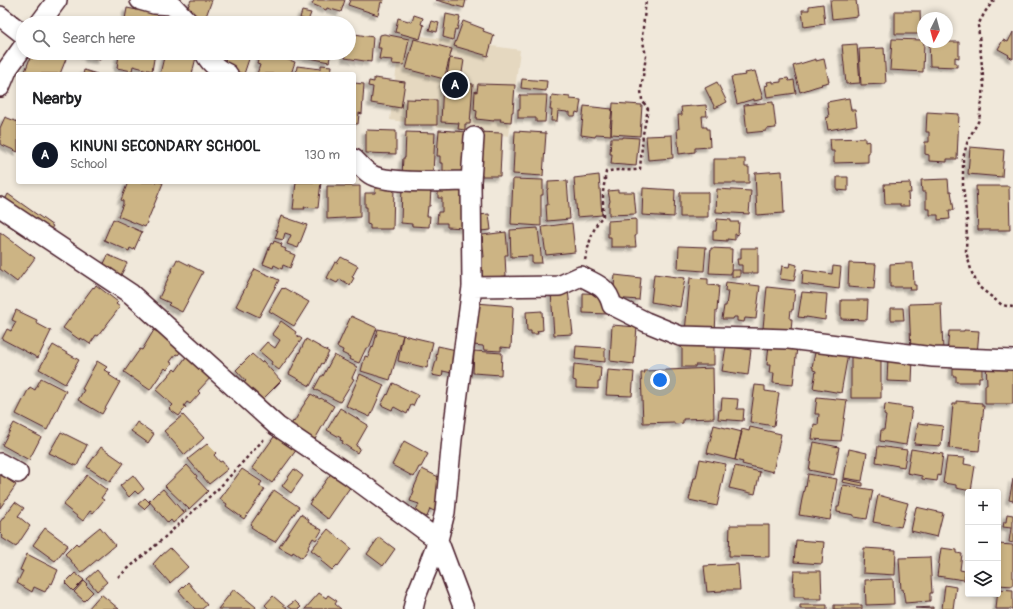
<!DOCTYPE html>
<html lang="en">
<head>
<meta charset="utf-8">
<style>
	body { margin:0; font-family:Pangolin,sans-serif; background:#f6f6f6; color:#202124 }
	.controls { position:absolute; right:12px; bottom:12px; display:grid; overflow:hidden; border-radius:4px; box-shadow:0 2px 6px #0003 }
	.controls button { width:36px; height:36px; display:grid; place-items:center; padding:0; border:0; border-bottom:1px solid #e0e0e0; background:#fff; color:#202124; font:20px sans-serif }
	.compass { position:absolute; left:917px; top:12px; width:36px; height:36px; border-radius:50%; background:#fff; box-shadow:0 2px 6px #0003; rotate:186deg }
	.you { position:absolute; left:660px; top:380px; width:14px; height:14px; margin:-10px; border:3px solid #fff; border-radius:50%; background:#1a73e8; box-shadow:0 0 0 6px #1a73e833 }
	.badge { display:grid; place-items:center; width:26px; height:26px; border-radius:50%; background:#111827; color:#fff; font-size:13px; font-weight:700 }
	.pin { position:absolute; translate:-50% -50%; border:2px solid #fff; box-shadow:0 1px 4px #0006 }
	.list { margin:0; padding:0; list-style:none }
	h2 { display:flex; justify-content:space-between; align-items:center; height:52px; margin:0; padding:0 16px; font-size:17px }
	h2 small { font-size:13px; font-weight:400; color:#757577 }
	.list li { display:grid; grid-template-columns:26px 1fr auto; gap:12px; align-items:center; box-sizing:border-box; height:60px; padding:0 16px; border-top:1px solid #e0e0e0 }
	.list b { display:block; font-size:15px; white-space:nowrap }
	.list p { margin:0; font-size:13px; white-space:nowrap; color:#757577 }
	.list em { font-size:13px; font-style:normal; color:#757577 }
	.icon { flex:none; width:22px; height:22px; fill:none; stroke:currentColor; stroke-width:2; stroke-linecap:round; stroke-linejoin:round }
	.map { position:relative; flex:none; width:1013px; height:609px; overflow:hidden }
	.search { position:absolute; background:#fff; box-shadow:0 2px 6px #0003; left:16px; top:16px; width:340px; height:44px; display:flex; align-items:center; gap:10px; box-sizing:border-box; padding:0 14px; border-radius:22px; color:#757577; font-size:15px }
	.panel { position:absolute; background:#fff; box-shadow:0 2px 6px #0003; left:16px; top:72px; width:340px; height:112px; border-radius:4px }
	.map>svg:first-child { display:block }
</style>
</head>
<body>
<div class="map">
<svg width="1013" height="609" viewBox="0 0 1013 609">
	<defs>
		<filter id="shadow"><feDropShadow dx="-3.5" dy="3.5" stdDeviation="1" flood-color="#0004"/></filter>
	</defs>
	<rect width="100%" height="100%" fill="#f0e8da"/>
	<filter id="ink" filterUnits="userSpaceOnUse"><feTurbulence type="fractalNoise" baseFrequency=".025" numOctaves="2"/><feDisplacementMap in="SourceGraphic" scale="8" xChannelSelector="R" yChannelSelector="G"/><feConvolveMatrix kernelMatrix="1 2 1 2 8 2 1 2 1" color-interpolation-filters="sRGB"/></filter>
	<g filter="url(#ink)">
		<path fill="#e5d8c0" d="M401,33L520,50L509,136L390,120Z"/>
		<path fill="#ccb484" stroke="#4a1f2b" filter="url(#shadow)" d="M191,0H212L205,19L186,11Z
			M314,0H345L341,12L327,8L326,10L312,4Z
			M350,0H384L383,3L381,2L378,15L348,5Z
			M436,0H466L464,8Z
			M830,0H856L858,16L832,19Z
			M823,4L825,24L804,27L802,10H809V6Z
			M127,8L158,14L156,23H126L127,19H125Z
			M302,11L311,13L308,21L300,18Z
			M895,11H920L921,34H895Z
			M446,14L460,17L457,30L455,29L453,40L443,37Z
			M414,15L423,18L421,24L424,25L420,39L395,32L398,18L412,22Z
			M432,21L439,23L437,32L429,30Z
			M463,21L484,29L483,31L494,35L488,56L454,46Z
			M1013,32V59L1008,56L1009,55L998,49L1003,40L1008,42Z
			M349,33L373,37L371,62L345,58L346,53H349Z
			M384,34L409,39L404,65L392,64L393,60L379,59L381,48H378L380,35Z
			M414,39L452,49L444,79L406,69Z
			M892,39L923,40V42H924L923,72L890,70Z
			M929,42H959V58L955,57V63H957V67L930,66Z
			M857,44L860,83L846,84L842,45Z
			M884,48L886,84L861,85L859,49Z
			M32,53H51L66,59L60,74H24Z
			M81,53H101L100,60L88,58L89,56Z
			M122,53H155L152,71L133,66L132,71L117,68L119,55H121Z
			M165,53H197L192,74H160Z
			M223,53H251L244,74L223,68L227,54Z
			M260,53L275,59L276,56L295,62L291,74H257L260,65L257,64Z
			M301,53H331L329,62L300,56Z
			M450,58L464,60L461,79L447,76Z
			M816,59V61L824,59L829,82L821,84L822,85L815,87L800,92L793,66Z
			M321,65L332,66L331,74H296L297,66L321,69Z
			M84,70L97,74H83Z
			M755,71L763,99L754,101V99L737,104L731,77L746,75L745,73Z
			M374,78L405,82L401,108L371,103L373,87L368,86L369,81L374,82Z
			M788,78L789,81L794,80L796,93L767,97L765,86L768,85L767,82L773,81V83L781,82V79Z
			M522,79L547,81L546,91L521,88Z
			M443,82L473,84L470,124H465V130L458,129L459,123L441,122Z
			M717,82L727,102L715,108L705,88Z
			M354,83L364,84L362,114L359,113L358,124H354Z
			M478,84L515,85L513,112H512L511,122L500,121L501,119H494V121L476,119L477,111L474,110L475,91L477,92Z
			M520,95H547L545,122H536V118H518V109H520Z
			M552,95L570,97V99L581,100L579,113L576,112L575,116H570V112L567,113V112L558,111L557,121H551L552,110H550Z
			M849,98L851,110H855L857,125L828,130L826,118L829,117L827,102Z
			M406,99L437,100V125H405Z
			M773,102L776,128L766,129V131L747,133L744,105Z
			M613,103L642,105L640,136L611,134Z
			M706,105L707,116H702L703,127H707V129H709L710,147L695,148V152L679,154L677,129H679L678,115H682L681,107Z
			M584,106L612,109L610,126L611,127V135L596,134L595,137L581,135Z
			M927,112L959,114L957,159H947V162L929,161V155L925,154V142H929V132H926Z
			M5,117L18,122V152L0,144V128Z
			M366,130L396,131V154L366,153Z
			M439,130L468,132L466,168L462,167V172L443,171V163H440V156H437Z
			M515,131L546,133L543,176L513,174Z
			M406,132L435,133L433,174L402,175L403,158H405Z
			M477,132L502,133L500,176H476Z
			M672,135L673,158L648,160L646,136Z
			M623,137L639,138L636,166L611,164L612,154H610L611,138H623Z
			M865,138V142L869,141V153H868V162L834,163V151H831L830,139Z
			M970,147L1004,150L1002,177L968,174Z
			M714,159H745V167H749V183H714Z
			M782,171L784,213L757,215L755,173Z
			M599,175L602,215L577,217L574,178Z
			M837,177H848V191L837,190Z
			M513,179L543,180V195H541V226L511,224Z
			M948,179L949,191H951L954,210H949L950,219L938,220V215H930V209H926V192H922L921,180Z
			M567,181L570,219L547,221L546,205H548L547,190L548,189V182Z
			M128,182H159L163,183L145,227L118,216L123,204V201L121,200Z
			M296,182H321L318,208L304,207L305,209H293Z
			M910,183L911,193H908L909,206H900V204H885L884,184Z
			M402,185L431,188L430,206H428L427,216H430L429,227L412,226V224L401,223Z
			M327,186H360V217L327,219Z
			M438,186L466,187L465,228L447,227V223H437L438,212H442V198H438Z
			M976,186H1009L1010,230H978Z
			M375,188H394L393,229H370V225L367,224V207H365V193H375Z
			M643,188L675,190L674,217L642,215Z
			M717,189L751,191L749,214L716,212Z
			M618,190V192H634L636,214L609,215V204L610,201L608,191Z
			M682,192H708V217H680V193Z
			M8,194L53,226L48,234L4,202Z
			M489,214L491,230L480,231L478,215Z
			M281,216L307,225L298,248L287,244L291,235L285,233L283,240L275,238L278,230H276Z
			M113,219L142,232L134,250L130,248L129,251L104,240Z
			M636,219V236H635L636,247H611V237H608V221Z
			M717,219L731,220V222H739L738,235L735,234V240L727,239V241L713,240V231H716Z
			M572,223L575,252L546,255L542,227Z
			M538,228L542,263H532V256L511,257L510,230Z
			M0,232L35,258L17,282L0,269Z
			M506,232L508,255H505L506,276L482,278V257H484L482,235Z
			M274,241L282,244L281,247L286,249L285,251L295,255L290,268L283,265L282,269L274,265L273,268L263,264L271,243L273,244Z
			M679,246L706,247L704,271L678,269Z
			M711,248L732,249L731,274L709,273Z
			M741,248H758V273H742V265H738L737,259H741Z
			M108,255L127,263L120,277L102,268Z
			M341,257L358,266L352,277L354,278L350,285L340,279L337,283L327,278L335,262L337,263Z
			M177,259L203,272L182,312L168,305L170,303L159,298Z
			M790,263L797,265L794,281L780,279L782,266L789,267Z
			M849,263L876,264L874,289L848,287Z
			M905,263H913L914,285H916V290H909L910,287H890V264Z
			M833,266L841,267L839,289L802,284L803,270L832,274Z
			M255,269L279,280L259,317L236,306Z
			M732,270H740V277H732Z
			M654,274L685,278L680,307L651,302Z
			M615,275L641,278L639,300L613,298Z
			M690,278L708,279V285L719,286L717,311H716L715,334L685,332Z
			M726,282L760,286L756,319L745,318L744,322L737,321V317H734L733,319H722L724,306H726L728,291H725Z
			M96,285L118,302L116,304L120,307L98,336L96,335L90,344L81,338L80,340L63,328L93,287L94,288Z
			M767,287L795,290L793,310H791L790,319H792L791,331L763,328Z
			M282,288L283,289L284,288L309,302L294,326L269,311Z
			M568,290L573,334L554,335L551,292Z
			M802,292L827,294L825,320L806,317V318L798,317Z
			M583,293L607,294V314L583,313Z
			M841,300H868L867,320L841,319Z
			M476,303L513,306L511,348L501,347V351L484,350L483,346L473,345Z
			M941,303L943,350L911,352L909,304Z
			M891,308H903L904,320H891Z
			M16,310L37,320L36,323L51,331L38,358L2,339L7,329L11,331L16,322L12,320Z
			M542,311L543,330L537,331L538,334H531V331H527L526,312Z
			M351,316L377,328L369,348H366L359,363L349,359L350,357L342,353L343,350L337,347Z
			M281,321L296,332L295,334L302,339L279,370L271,364L272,362L259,351L267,342L275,348L280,340L272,334Z
			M612,325L637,327L634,364L610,361Z
			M160,327L169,333L165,338L182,350L178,355L176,354L170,362L172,363L167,370L165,368L150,390L124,372L140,349L142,350L154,330L157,332Z
			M378,329L403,335L390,380L361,371L365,356L368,357L372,347L373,348Z
			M964,330L979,331L977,355L947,354L949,331H964Z
			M403,335L433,342L427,368L398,361Z
			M306,339L329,352L323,364L322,363L310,386L289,374Z
			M714,340V365H695V367H682V348H681V341Z
			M769,344L797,347L793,385L773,383L774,373H769L770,365H767Z
			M53,345L79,360L65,384L39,369Z
			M438,346L461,351L456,374L443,371L442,377L432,375L437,357H436Z
			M576,346L605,348V362L575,359Z
			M726,346L751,350L748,375L722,371Z
			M816,348L848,354L841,393L813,388L816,371L813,370V367H812Z
			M474,351L502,353L501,375L473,373Z
			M188,354L213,375L198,391L200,393L190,404L187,402L184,406L186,407L179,416L169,409L173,405L156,390L174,369L176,371Z
			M252,354L262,363L263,361L281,381L260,402L242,384L246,381L236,370Z
			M334,355L357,367L352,378L354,379L340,402L314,389L321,376H323Z
			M851,355H881V398H851Z
			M888,358L913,359L912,382L887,381Z
			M97,361L107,367L104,370L111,373L109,375L120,382L102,414L78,400L84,390L82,389Z
			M953,361L982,362V377H979V382H956V376H953Z
			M986,362H1013V404H985V385H987Z
			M574,364L601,367L600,382H598V389L576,388V381L573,380Z
			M713,368L714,418L683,419V423L674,424V422L643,423L641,373H645L644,371Z
			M608,370L634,372L632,396L606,395Z
			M360,374L384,385L370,417L346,406Z
			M41,378L66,391L47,430L16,414L27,392L30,387L35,390Z
			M393,383L418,395L413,406L411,405L407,414L394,407L392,410L381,405L387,394L388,395Z
			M755,385L765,386V391L779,393L774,426L750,422Z
			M311,394L320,399L321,398L334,406L314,441L290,427L293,421L294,422L301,410V409Z
			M817,397L847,400L841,441L812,439L814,424L818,425L819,414H815Z
			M722,398L738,399L737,409H744L743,421L718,419L719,410H721Z
			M956,401L982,403V406H984L979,451L949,448L953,404H956Z
			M885,404L912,408L906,445L880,441L881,430H884L886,416L884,415Z
			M340,408L368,425L356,446L360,448L357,453L342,443L343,441L340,440L341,438L327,430Z
			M183,415L204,438L185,455L164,431Z
			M137,422L154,434L148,443L131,431Z
			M14,423L41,437L29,460L2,445Z
			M918,423L943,426L941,446L914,444Z
			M714,425L742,432L735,460L707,453Z
			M750,427L781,434L773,472L742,464L743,462L735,460L742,429L749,431Z
			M61,432L87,445L77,466L49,453Z
			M276,434L297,449L272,483L252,468Z
			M404,441L428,454L421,467H419L414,477L392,465Z
			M814,442L839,447L834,475L809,470Z
			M207,444L216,453L214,455L220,462L222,461L228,469L209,484L188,459Z
			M878,446L907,450L904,467L876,462Z
			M101,447L124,463L110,482L87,467Z
			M849,449L867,453L862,481L844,478Z
			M911,449L943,454L940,476L938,475L937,481L922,479V476L907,473Z
			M947,457L965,458L964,464L975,466L971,491L956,488V485L943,483Z
			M700,459L726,464L717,506L689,500L694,478H696Z
			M187,465L197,476L196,478L208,491L189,509L165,486Z
			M735,466L760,472L755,494L729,488Z
			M242,469L262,482L259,486L265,489L244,519L226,506L227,504L220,499Z
			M294,469L303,476L291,493L282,486Z
			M422,469L447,481L434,511L430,509L427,517L415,512L419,504L410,501L414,491L413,490Z
			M332,472L351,486L328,519L309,504Z
			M0,474L16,485L0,508Z
			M808,474L837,479L830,520L799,515L803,494L805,486L806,487Z
			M87,475L107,490L101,498L104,500L93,513L90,511L83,521L63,505Z
			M133,475L144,489L138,494L135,491L129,497L120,486Z
			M843,479L863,483V486L842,482Z
			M1013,479V501L1009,500Z
			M843,485L873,490L867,519L854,517V515L837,512V507H839Z
			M163,489L183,512L185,510L186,512L173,523L171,520L168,523L149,501L158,492V493Z
			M274,490L299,507L275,542L257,532V531L251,527L252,525L251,524Z
			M878,495L908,503L901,527L873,522Z
			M145,498L150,503L144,509L138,504Z
			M15,502L24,508L18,516L30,526L16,547L2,538L3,536L0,533V522Z
			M916,507L943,513L937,537L911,531Z
			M301,514L309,520L308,522L322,530L316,540L313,538L308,547L309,548L302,558L293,552L292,554L279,547Z
			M1007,514L1013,515V543L1009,542L1011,528L1003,527L1004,522H1006Z
			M730,525H769V557L729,556Z
			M100,527L115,545L81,573L65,554L76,543L78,545Z
			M45,528L68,545L55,561L33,545Z
			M328,529L351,548L338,566L337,565L332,570L321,561L323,559L311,550Z
			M379,537L395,549L383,566L367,554Z
			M796,540L824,542L822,564L794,562Z
			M998,544L1013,545V586L998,585Z
			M170,548L188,567L170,583L153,564L161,555V556Z
			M864,548L896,550L895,575L863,573Z
			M941,548L957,550V553L962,554L960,570L965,571L964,580L937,576Z
			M27,554L58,570L52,584L50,583L45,592L34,587L32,592L17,583L23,571L20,570Z
			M930,557L932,593H930V601L905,603L903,589L901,590L899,558Z
			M738,564L740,590H722V591L707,592L704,566Z
			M97,570L107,582L97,591L87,579Z
			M794,571H821L822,599H804V597H794V586H793Z
			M75,573L84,580L73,591L65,583Z
			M893,579L894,604L866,605L865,580Z
			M84,581L87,584L86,585L93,592L84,601L74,592Z
			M188,582L207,605L202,609H195L179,591Z
			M945,585L956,587L953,609H942Z
			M234,589L256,607L255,609H218Z
			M998,589L1013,590V609H996Z
			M319,593L326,598L328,595L337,601L335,604L341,609H305Z
			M101,594L119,609H88Z
			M273,596L288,609H269L265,605Z
			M295,601L301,607L299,609H292L288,606Z
			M800,605H827V609H800Z
			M834,605H862V609H834Z
			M933,607V609L915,608Z"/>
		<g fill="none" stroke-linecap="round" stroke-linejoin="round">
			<defs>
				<path id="minor" d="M140,0L154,4L172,5L189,23
					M0,16L23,34
					M40,23L57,0
					M205,53C209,63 219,70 228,74
					M0,87L8,68L23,47
					M354,159C359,164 364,170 370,174C386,185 450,181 471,181
					M0,207L131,294L277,426L351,476L438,540L464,609
					M472,287L559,286L581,276C597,285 607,286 612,305L646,322L680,336L789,339L933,357L1013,360
					M0,463L18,473
					M413,609L416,596L427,569L438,540L445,512L452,439L472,287L471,181L474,137"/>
			</defs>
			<use href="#minor" stroke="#4a1f2b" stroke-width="22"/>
			<path stroke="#4a1f2b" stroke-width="2.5" stroke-dasharray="3 3" stroke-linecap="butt" d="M994,0L985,12L978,25L984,87L979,120L968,140L963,158V187L967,220L966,252L972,273L979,287L1002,305L1013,307
				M585,260C589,245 592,227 603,216V192L606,172C618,168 629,172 640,169L643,134L648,109L642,100L641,90L646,56L642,37L646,0
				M118,577L156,545L219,488L264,439"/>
			<use href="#minor" stroke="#fff" stroke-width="19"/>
		</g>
	</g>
</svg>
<div class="controls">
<button>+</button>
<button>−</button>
<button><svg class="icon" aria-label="layers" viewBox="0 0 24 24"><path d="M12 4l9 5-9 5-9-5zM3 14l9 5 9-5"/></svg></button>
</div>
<svg class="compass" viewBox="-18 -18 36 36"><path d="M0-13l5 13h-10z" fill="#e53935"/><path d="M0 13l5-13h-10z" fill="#757577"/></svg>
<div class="you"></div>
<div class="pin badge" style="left:455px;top:85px">A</div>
<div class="search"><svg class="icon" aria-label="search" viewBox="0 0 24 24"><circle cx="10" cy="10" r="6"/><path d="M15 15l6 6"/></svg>Search here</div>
<section class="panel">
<h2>Nearby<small></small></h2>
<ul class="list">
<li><span class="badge">A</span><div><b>KINUNI SECONDARY SCHOOL</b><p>School</p></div><em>130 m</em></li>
</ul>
</section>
</div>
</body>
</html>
